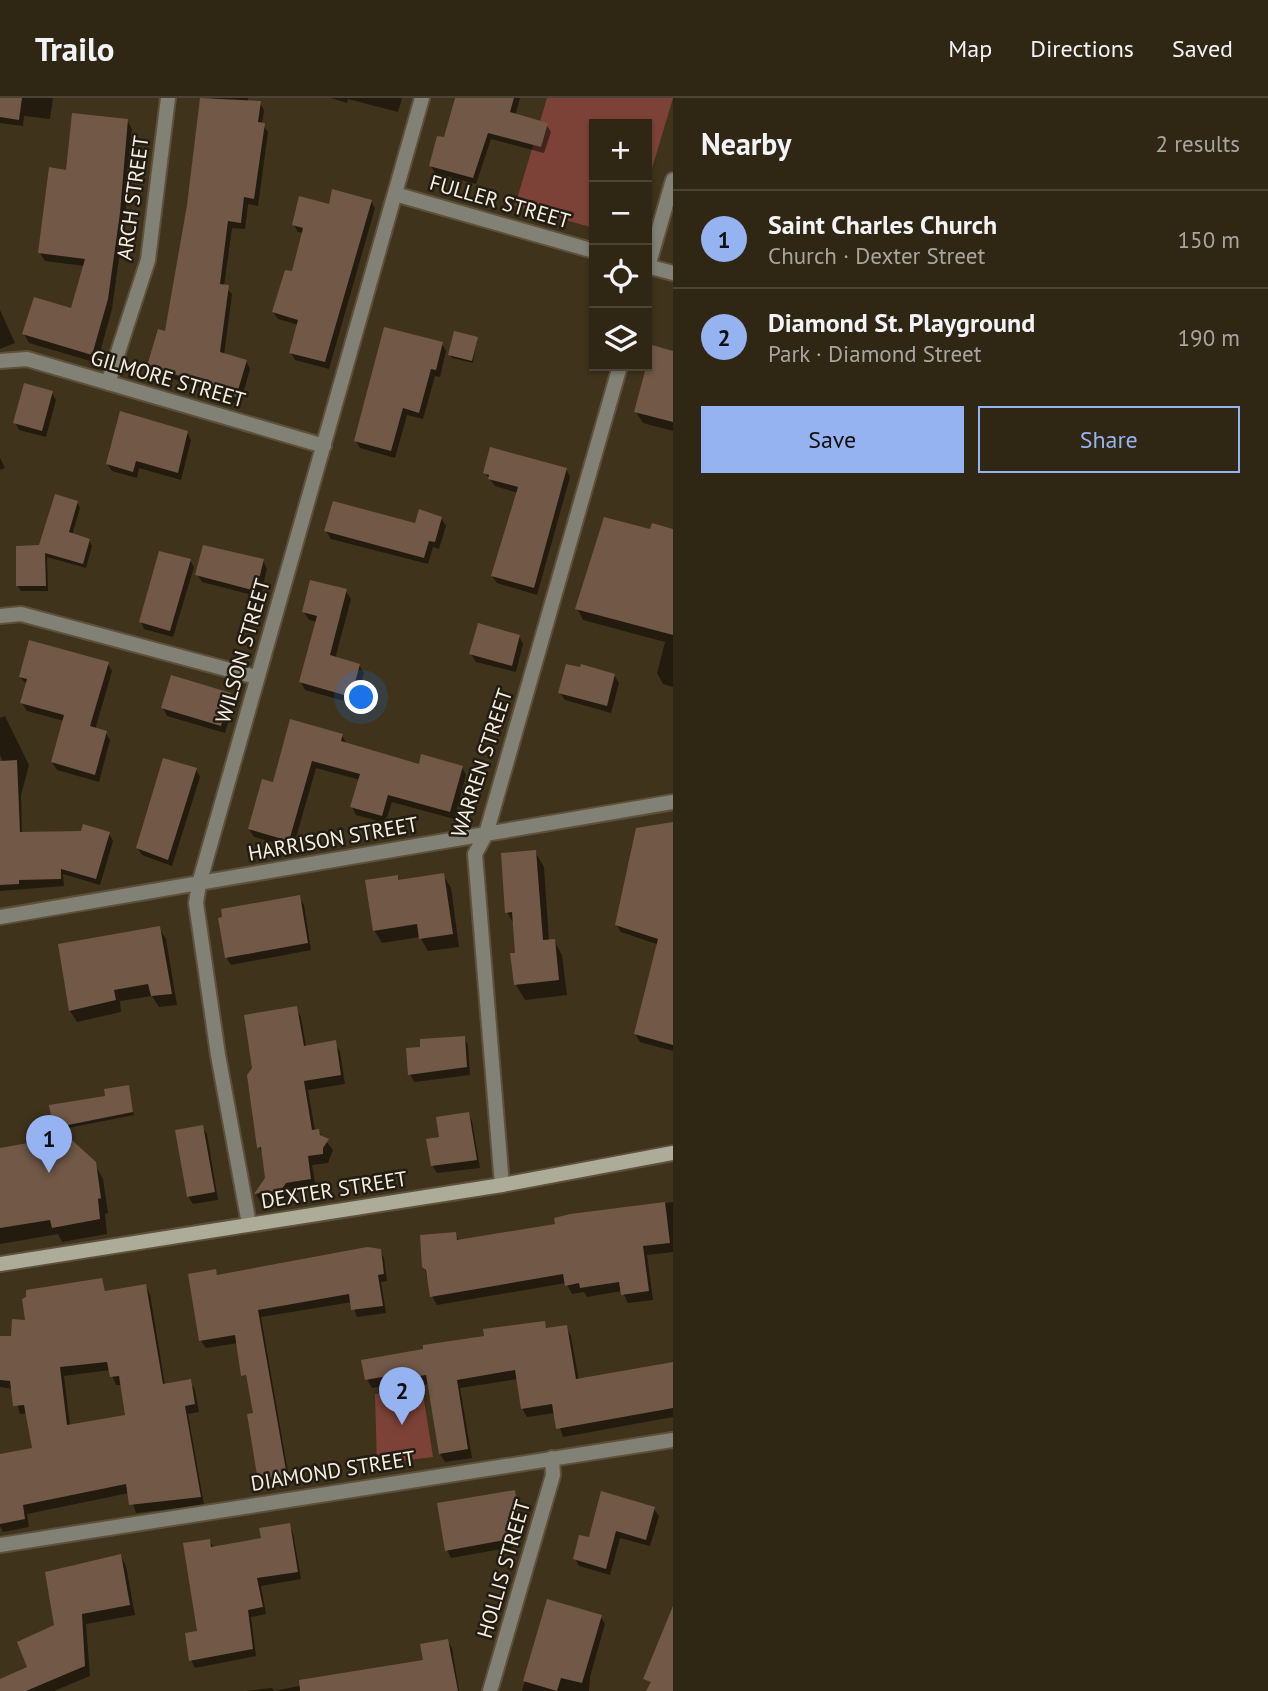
<!DOCTYPE html>
<html lang="en">
<head>
<meta charset="utf-8">
<style>
	body { margin:0; font-family:"PT Sans",sans-serif; background:#3c3222; color:#f1f3f6 }
	.controls { position:absolute; right:21px; top:21px; display:grid; overflow:hidden; border-radius:0px; box-shadow:0 2px 5px #0004 }
	.controls button { width:63px; height:63px; display:grid; place-items:center; padding:0; border:0; border-bottom:2px solid #4b4334; background:#302614; color:#f1f3f6; font:35px sans-serif }
	.you { position:absolute; left:362px; top:600px; width:24px; height:24px; margin:-18px; border:5px solid #fff; border-radius:50%; background:#1a73e8; box-shadow:0 0 0 10px #1a73e833 }
	.badge { display:grid; place-items:center; width:46px; height:46px; border-radius:50%; background:#95b2f1; color:#111; font-size:23px; font-weight:700 }
	.pin { position:absolute; translate:-50% -58px; filter:drop-shadow(0 2px 4px #0008) }
	.pin::after { content:''; position:absolute; top:37px; width:24px; height:21px; background:inherit; clip-path:polygon(0 0,100% 0,50% 100%) }
	.list { margin:0; padding:0; list-style:none }
	h2 { display:flex; justify-content:space-between; align-items:center; height:91px; margin:0; padding:0 28px; font-size:30px }
	h2 small { font-size:23px; font-weight:400; color:#a8a5a0 }
	.list li { display:grid; grid-template-columns:46px 1fr auto; gap:21px; align-items:center; box-sizing:border-box; height:98px; padding:0 28px; border-top:2px solid #4b4334 }
	.list b { display:block; font-size:26px; white-space:nowrap }
	.list p { margin:0; font-size:23px; white-space:nowrap; color:#a8a5a0 }
	.list em { font-size:23px; font-style:normal; color:#a8a5a0 }
	.actions { display:flex; gap:14px; padding:21px 28px }
	.actions a { flex:1; padding:16px 0; border:2px solid #95b2f1; border-radius:0px; text-align:center; font-size:24px; color:#95b2f1 }
	.actions .main { background:#95b2f1; color:#111 }
	.icon { flex:none; width:38px; height:38px; fill:none; stroke:currentColor; stroke-width:2; stroke-linecap:round; stroke-linejoin:round }
	.map { position:relative; flex:none; width:673px; height:1593px; overflow:hidden }
	header { display:flex; align-items:center; gap:42px; box-sizing:border-box; height:98px; padding:0 35px; background:#302614; border-bottom:2px solid #4b4334 }
	header strong { font-size:33px }
	nav { display:flex; gap:38px; margin-inline-start:auto; font-size:24px }
	main { display:flex }
	aside { flex:1; background:#302614 }
	.map>svg:first-child { display:block }
</style>
</head>
<body>
<header>
<strong>Trailo</strong>
<nav><a>Map</a><a>Directions</a><a>Saved</a></nav>
</header>
<main>
<div class="map">
<svg width="673" height="1593" viewBox="0 0 673 1593">
	<rect width="100%" height="100%" fill="#40331b"/>
	<path fill="#7d4237" d="M547,0H673L647,87V26H594V130L515,108Z
		M422,1290L433,1359L377,1366L375,1296Z"/>
	<path fill="#0007" fill-rule="evenodd" d="M0,0H53L50,21L24,18L23,28L0,25Z
		M211,0H248V3L260,5L264,12L262,26L268,34L258,108L248,106L245,131L232,130L224,188L232,196L224,257L246,263L250,271L240,306L215,299L211,293L154,275L149,268L166,235Z
		M331,0H402L398,14L348,1L347,5Z
		M455,0H520L515,18L546,26L551,34L544,55L491,41L476,86L435,75L431,68L445,42Z
		M127,22L132,31L125,90L128,94L112,211L97,265L29,245L24,236L72,212L85,168L45,163L40,155Z
		M371,103L375,110L329,271L295,262L291,255L299,227L278,221L273,214L293,176L303,135L298,134L294,127L330,108Z
		M0,212L15,245L0,251Z
		M477,240L473,265L452,260L450,257Z
		M442,246L446,253L440,279L435,278L423,321L407,317L395,360L360,350L356,343Z
		M673,255V333L643,325L636,314Z
		M52,295L56,302L46,339L19,332L15,324Z
		M187,334L191,342L181,382L139,370L137,380L112,373L107,366Z
		M0,360L5,370L0,372Z
		M566,371L570,379L537,497L497,485L492,478L518,395L495,388L485,375Z
		M77,404L80,410L72,437L89,442L92,448L86,470L47,459L48,493H21L18,488L40,449Z
		M441,420L446,428L439,451L433,449L428,466L331,441L326,433L416,427Z
		M673,432V589L663,586L657,575L665,544L583,522L577,510L651,433Z
		M190,462L194,469L173,539L144,531L141,524Z
		M263,463L267,471L260,499L202,484L197,476Z
		M346,493L351,501L335,561L359,567L364,575L355,606L305,592L301,584L317,524L309,522L304,514Z
		M519,538L523,546L516,574L476,564L471,556Z
		M108,566L112,573L95,632L106,635L110,642L99,684L57,672L52,664L64,623L27,613L22,605L27,587L20,579Z
		M614,577L619,585L611,615L565,602L560,595Z
		M230,596L234,604L225,635L167,618L163,610Z
		M5,618L29,667L21,697L22,736H109L113,743L100,787L63,776L64,788L0,793V697L7,672L0,657V620Z
		M342,637L346,645L420,669H462L466,677L454,721L392,704L385,725L356,717L352,709L360,682L316,670L293,750L254,739L249,731L274,686Z
		M196,672L200,679L172,768L142,757L137,749Z
		M673,726V953L640,944L635,936L659,847L621,834L616,826Z
		M535,754L544,769L549,843L554,842L562,857L567,897L525,902L516,887L515,828L507,814Z
		M443,777L451,790L459,849L428,853L420,839L382,845L374,832L397,779L399,783Z
		M299,799L304,807L311,852L231,867L226,859Z
		M159,830L166,841L177,907L159,909L152,898L120,903L121,914L77,924L70,913L60,848Z
		M296,910L301,919L306,949L335,944L340,954L345,986L308,992L315,1033H318L333,1052L328,1065L312,1067L316,1090L291,1094L286,1101L261,1105L256,1096L267,1081L264,1057L259,1049ZM289,1089L290,1092L268,1096V1092Z
		M464,939L468,947L470,977L414,984L410,976L422,950Z
		M128,989L134,1017L58,1032L94,1065L103,1081L108,1115L105,1116L107,1136L62,1144L58,1136L0,1146V1051L41,1044L59,1036L55,1029Z
		M468,1016L472,1023L480,1070L437,1075L432,1067L441,1040Z
		M202,1029L207,1036L218,1102L193,1106L188,1098Z
		M673,1104V1154L647,1157L653,1202L628,1205L622,1193L587,1199L584,1194L572,1196L566,1185L437,1207L432,1198L424,1168L455,1136L459,1143L557,1127L570,1118Z
		M380,1153L384,1160L387,1183L381,1184L386,1215L357,1219L352,1204L261,1219L290,1386L264,1390L260,1383L249,1317L255,1316L238,1245L206,1250L201,1243L190,1177L215,1173L218,1178Z
		M102,1182L108,1202L106,1190L107,1195L145,1187L150,1196L165,1287L190,1283L195,1292L199,1314L188,1316L204,1407L136,1415L129,1395L27,1416L29,1429L3,1434L0,1428V1358L34,1352L27,1315L20,1316L13,1291L0,1289V1239L13,1240L27,1224ZM110,1272L116,1287H122L127,1318L70,1328L64,1278Z
		M544,1224L548,1232L566,1229L571,1238L579,1283L673,1266V1319L563,1339L555,1315L527,1319L522,1310L518,1281L460,1290L472,1360L445,1364L440,1356L429,1286L407,1289L404,1284L372,1290L367,1281L486,1240Z
		M515,1394L523,1429L515,1431L518,1448L451,1460L447,1452Z
		M654,1411L659,1418L650,1448L620,1440L610,1477L579,1468L575,1460L590,1441Z
		M289,1427L293,1435L301,1481L261,1488L266,1516L251,1519L256,1558L195,1570L191,1562L199,1535L209,1442L214,1450L263,1441Z
		M121,1458L126,1468L135,1517L86,1526L90,1578L54,1593H0V1583L30,1570L56,1528Z
		M548,1503L601,1519L605,1526L590,1579L589,1593H522Z
		M447,1542L452,1550L459,1593H245L272,1590L274,1593L425,1563Z"/>
	<path fill="#715847" fill-rule="evenodd" d="M0,0H22L19,22L0,19Z
		M200,0L261,3L258,24L265,25L254,101L244,99L241,125L228,123L220,186L229,187L220,254L247,262L236,299L208,291L209,287L147,268L158,231L165,233L187,107Z
		M455,0H514L510,14L548,25L541,49L488,35L473,80L429,68L437,38L444,39Z
		M72,15L128,21L120,115L108,201L92,257L22,236L34,199L71,210L85,161L38,155L49,69L66,72Z
		M332,91L372,102L325,264L289,255L298,222L272,214L285,172L292,173L303,130L292,127L299,98L329,106Z
		M384,229L443,244L436,272L431,271L419,315L403,310L391,353L354,343Z
		M454,233L478,239L472,263L448,257Z
		M652,247L673,253V324L634,314Z
		M24,285L53,293L42,333L13,325Z
		M120,313L188,333L178,375L136,363L133,374L106,366Z
		M490,349L567,370L534,490L491,478L518,389L488,381L489,377L483,375Z
		M55,396L78,403L69,434L90,441L83,466L45,455L46,488H16V448L39,447Z
		M333,403L415,425L419,411L442,419L435,444L429,443L424,460L324,433Z
		M604,419L650,431L652,425L673,431V537L575,511Z
		M203,447L264,461L256,493L195,477Z
		M159,453L191,461L170,533L139,524Z
		M310,482L347,491L330,557L360,566L351,599L299,584L317,518L302,514Z
		M478,525L520,537L512,568L469,556Z
		M29,542L109,564L90,628L107,633L95,677L51,664L64,617L20,605L27,581L19,579Z
		M566,566L580,569L581,566L615,576L607,608L558,595Z
		M171,577L231,595L221,628L161,610Z
		M290,621L343,636L341,643L419,666L421,656L463,668L450,714L388,697L382,718L350,709L360,676L312,663L289,743L248,731L262,681L273,684Z
		M163,660L197,670L168,762L136,750Z
		M17,662L20,734L81,733L83,726L110,734L96,781L61,771V781L19,782V786L0,787V663Z
		M673,724V947L634,936L658,841L615,827L636,730Z
		M536,752L543,842L555,841L559,882L514,887L510,855H515L512,814L505,815L501,755Z
		M444,775L453,836L419,841L417,826L373,833L365,782L398,777V782Z
		M300,797L308,845L225,860L218,820L222,819L221,811Z
		M160,828L172,896L151,898L148,886L114,892L116,902L69,913L58,846Z
		M297,908L304,948L336,942L341,977L304,983L312,1032L319,1031L320,1037L329,1041L323,1050V1056L308,1058L311,1081L286,1085L281,1092L254,1096L265,1080L261,1049L257,1050L247,977L252,970L244,917Z
		M465,938L467,969L408,977L406,950L420,949V941Z
		M129,987L133,1014L53,1030L49,1007L105,998L104,991Z
		M469,1014L477,1062L431,1068L426,1041L439,1039L436,1019Z
		M203,1027L215,1094L187,1099L175,1032Z
		M62,1033L96,1064L101,1100L98,1101L100,1121L52,1130L50,1122L0,1130V1050L39,1043L38,1038Z
		M665,1104L670,1145L643,1148L649,1193L621,1197L619,1184L580,1190L579,1185L565,1188L563,1176L430,1199L426,1172L422,1169L420,1137L456,1134L457,1142L555,1126L554,1120L570,1116Z
		M367,1149L381,1151L384,1176L378,1177L383,1208L351,1212L349,1196L258,1212L287,1378L258,1383L247,1316L253,1315L246,1277L241,1278L235,1237L199,1243L188,1176L216,1171L217,1177Z
		M102,1180L105,1193L146,1186L163,1286L191,1281L195,1306L185,1308L201,1399L129,1407L126,1386L23,1407L25,1421L0,1426V1356L32,1350L24,1307L13,1308L10,1283L0,1282V1238H11L12,1221L25,1222L22,1201L26,1199V1192ZM107,1264L110,1279L119,1278L125,1317L67,1327L60,1269Z
		M545,1223L546,1230L567,1227L576,1281L673,1264V1310L556,1331L552,1306L521,1311L515,1272L457,1282L468,1351L439,1356L426,1277L401,1281L400,1276L365,1282L361,1262L423,1251V1247L484,1238L483,1231Z
		M515,1392L520,1422L512,1423L515,1440L445,1453L437,1405Z
		M601,1393L655,1409L646,1442L616,1433L606,1471L573,1461L579,1437L589,1439Z
		M290,1425L298,1474L257,1480L263,1509L248,1512L253,1551L189,1563L185,1535L197,1533L183,1445L210,1441L211,1449L261,1440L259,1430Z
		M121,1456L130,1507L82,1516L85,1568L26,1593H0V1581L27,1569L17,1544L54,1527L45,1474Z
		M547,1501L602,1517L582,1585L561,1580L557,1593L523,1583Z
		M673,1508V1593H646L651,1584L643,1581Z
		M448,1541L458,1593H300L299,1582L423,1562L420,1546Z"/>
	<g fill="none" stroke-linecap="round" stroke-linejoin="round">
		<defs>
			<path id="street" d="M395,96L594,153
				M647,168L673,175
				M647,172L673,82
				M0,263L27,261L324,348
				M108,285L148,162L168,0
				M0,518L21,516L256,579
				M0,819L673,704
				M502,1087L475,756L486,736L620,268
				M249,1126L218,957L196,805L199,786L422,0
				M0,1447L673,1342
				M490,1593L553,1377L552,1360"/>
			<path id="secondary" d="M0,1166L502,1087L673,1055"/>
		</defs>
		<use href="#street" stroke="#5d513b" stroke-width="18"/>
		<use href="#secondary" stroke="#5d513b" stroke-width="18"/>
		<use href="#street" stroke="#818175" stroke-width="14"/>
		<use href="#secondary" stroke="#acac98" stroke-width="14"/>
	</g>
	<g text-anchor="middle" stroke-width="5" stroke-linejoin="round" paint-order="stroke">
		<g font-size="21" fill="#f6eee0" stroke="#221c12">
			<text transform="translate(133 100) rotate(-82)" y="7">ARCH STREET</text>
			<text transform="translate(500 104) rotate(16)" y="7">FULLER STREET</text>
			<text transform="translate(168 281) rotate(16)" y="7">GILMORE STREET</text>
			<text transform="translate(243 553) rotate(-74)" y="7">WILSON STREET</text>
			<text transform="translate(482 665) rotate(-72)" y="7">WARREN STREET</text>
			<text transform="translate(333 741) rotate(-10)" y="7">HARRISON STREET</text>
			<text transform="translate(334 1092) rotate(-9)" y="7">DEXTER STREET</text>
			<text transform="translate(333 1373) rotate(-9)" y="7">DIAMOND STREET</text>
			<text transform="translate(504 1471) rotate(-74)" y="7">HOLLIS STREET</text>
		</g>
	</g>
</svg>
<div class="controls">
<button>+</button>
<button>−</button>
<button><svg class="icon" aria-label="locate" viewBox="0 0 24 24"><circle cx="12" cy="12" r="6"/><path d="M12 2v4M12 18v4M2 12h4M18 12h4"/></svg></button>
<button><svg class="icon" aria-label="layers" viewBox="0 0 24 24"><path d="M12 4l9 5-9 5-9-5zM3 14l9 5 9-5"/></svg></button>
</div>
<div class="you"></div>
<div class="pin badge" style="left:49px;top:1075px">1</div>
<div class="pin badge" style="left:402px;top:1327px">2</div>
</div>
<aside>
<h2>Nearby<small>2 results</small></h2>
<ul class="list">
<li><span class="badge">1</span><div><b>Saint Charles Church</b><p>Church · Dexter Street</p></div><em>150 m</em></li>
<li><span class="badge">2</span><div><b>Diamond St. Playground</b><p>Park · Diamond Street</p></div><em>190 m</em></li>
</ul>
<div class="actions"><a class="main">Save</a><a>Share</a></div>
</aside>
</main>
</body>
</html>
